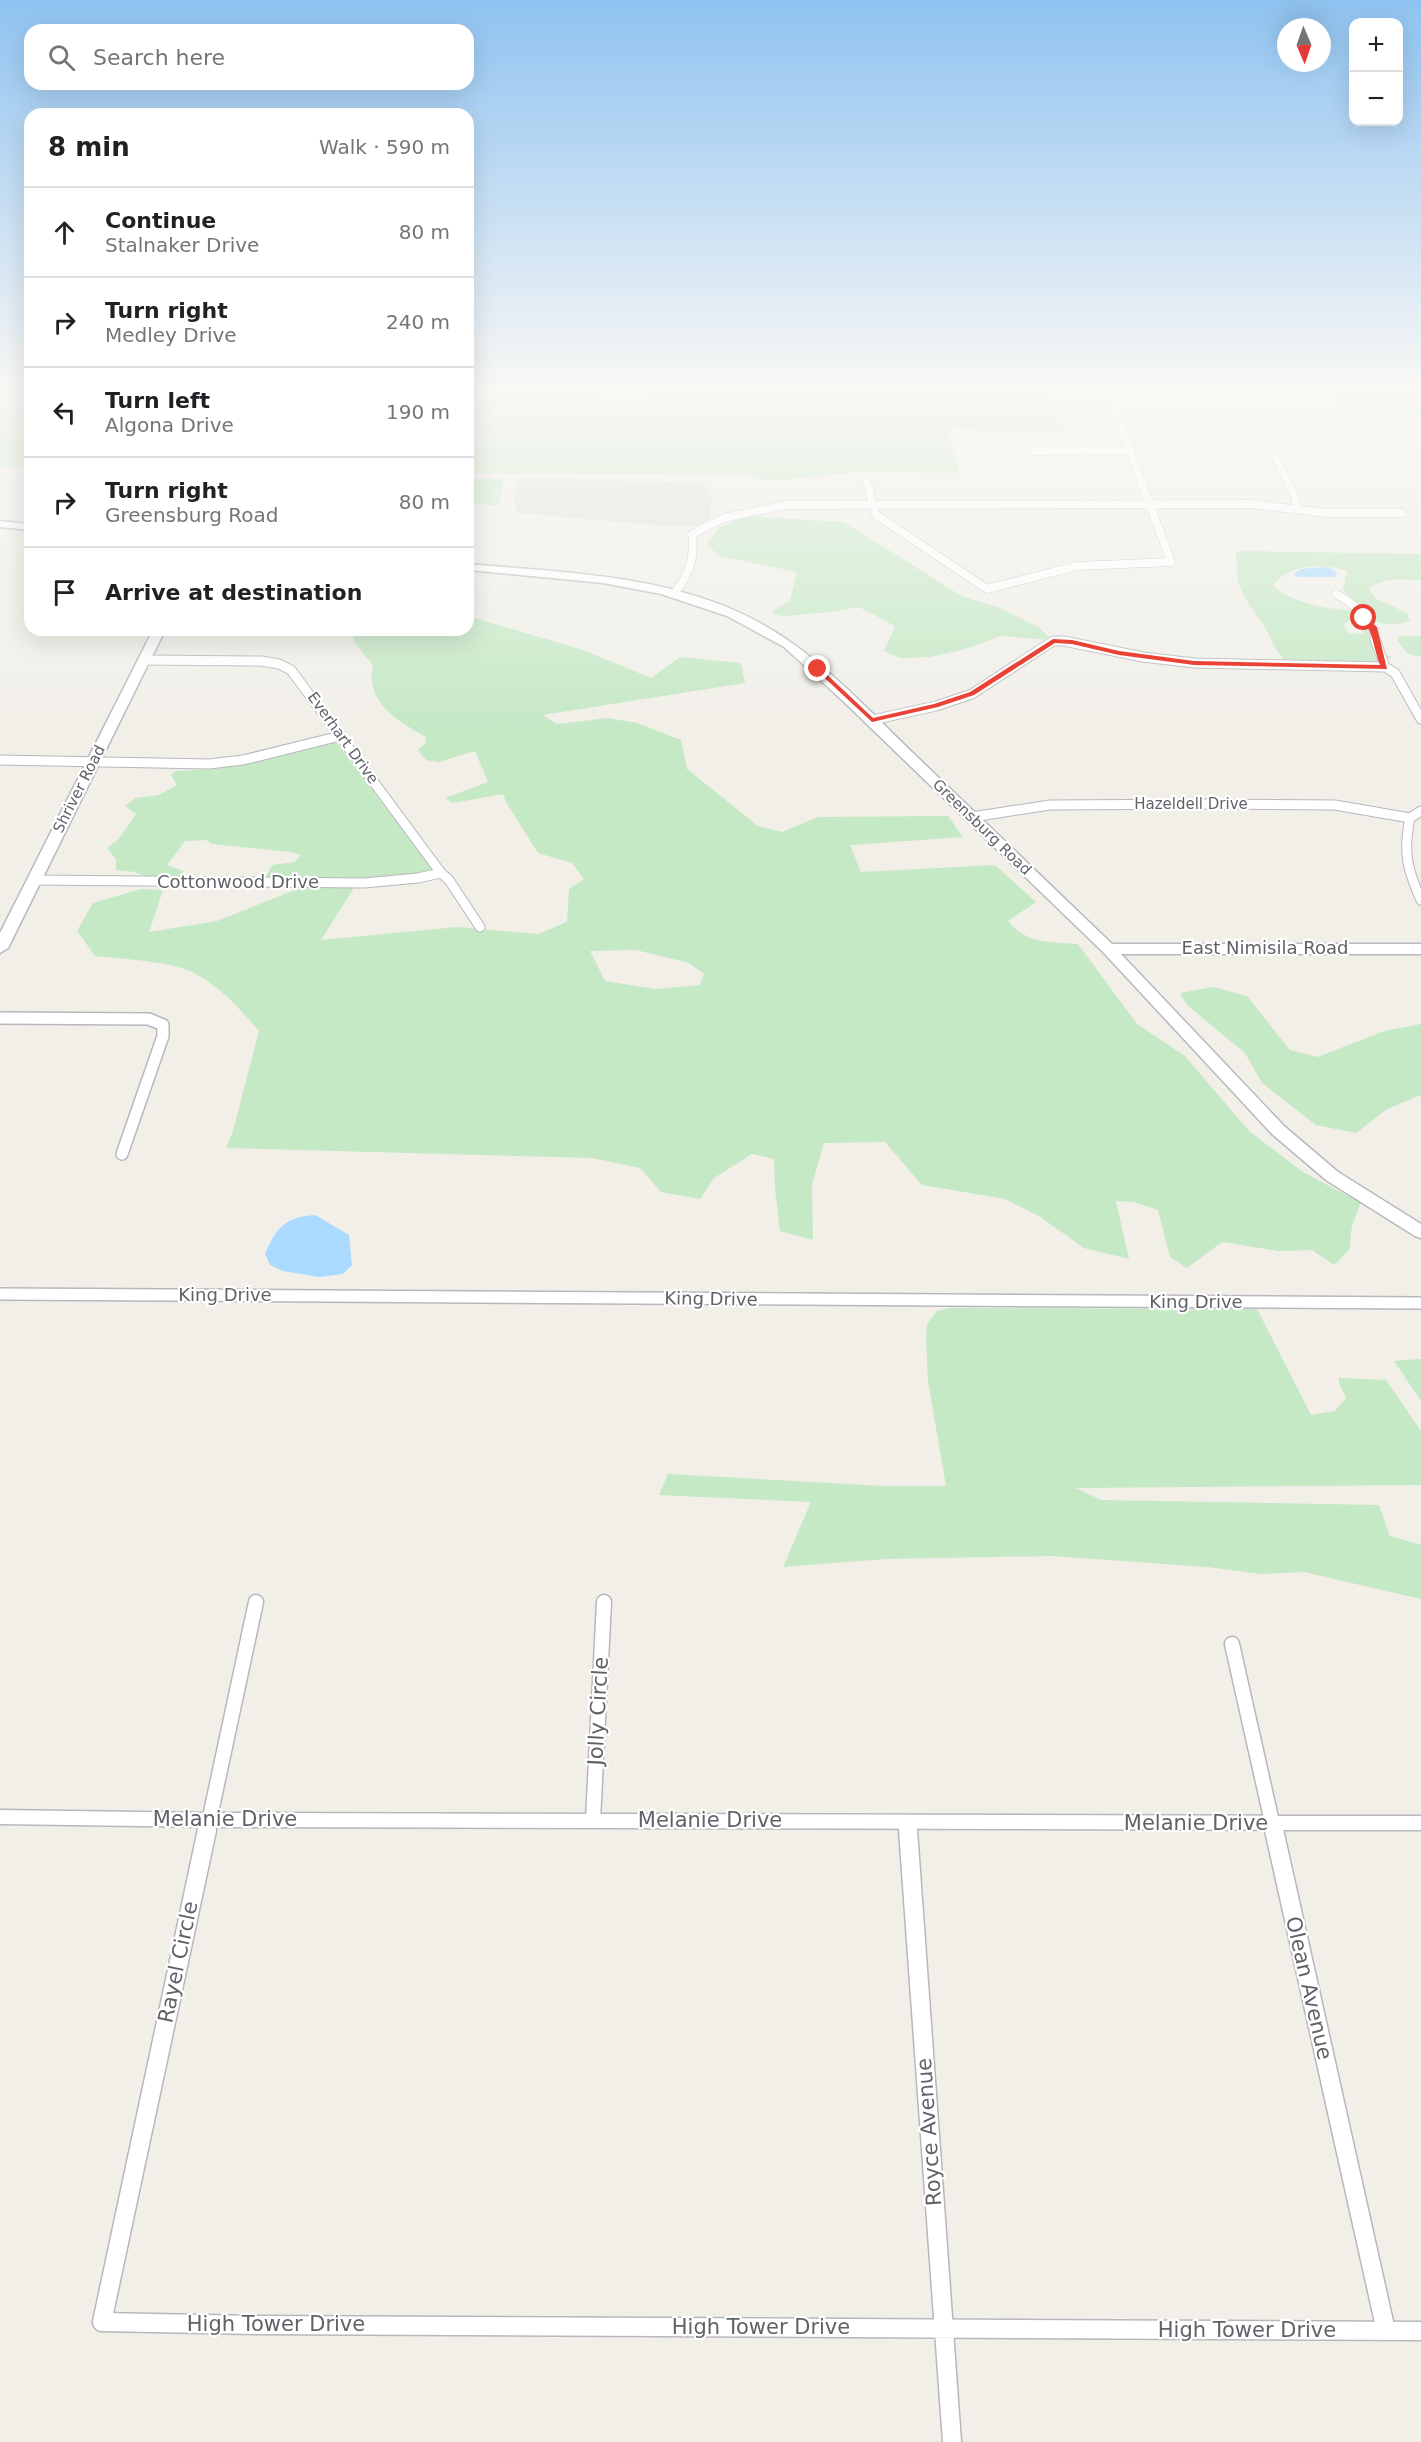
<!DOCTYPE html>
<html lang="en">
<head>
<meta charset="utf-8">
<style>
	body { margin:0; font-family:"DejaVu Sans",sans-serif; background:#f2f2f2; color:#202124 }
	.controls { position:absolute; right:18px; top:18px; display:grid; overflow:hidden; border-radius:12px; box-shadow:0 6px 24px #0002 }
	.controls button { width:54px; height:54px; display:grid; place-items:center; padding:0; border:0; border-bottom:2px solid #e0e0e0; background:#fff; color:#202124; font:30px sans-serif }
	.compass { position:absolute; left:1277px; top:18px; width:54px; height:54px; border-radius:50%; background:#fff; box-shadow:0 6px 24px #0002; rotate:178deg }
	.stop { position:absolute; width:18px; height:18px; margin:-14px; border:4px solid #ea4335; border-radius:50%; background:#fff }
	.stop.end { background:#ea4335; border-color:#fff; box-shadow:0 2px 6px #0008 }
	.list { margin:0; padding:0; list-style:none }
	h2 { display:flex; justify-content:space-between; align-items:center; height:78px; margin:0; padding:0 24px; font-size:26px }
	h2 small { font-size:20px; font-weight:400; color:#757577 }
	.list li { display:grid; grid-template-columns:39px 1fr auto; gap:18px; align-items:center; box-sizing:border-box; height:90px; padding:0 24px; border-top:2px solid #e0e0e0 }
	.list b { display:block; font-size:22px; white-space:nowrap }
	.list p { margin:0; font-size:20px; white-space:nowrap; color:#757577 }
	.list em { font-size:20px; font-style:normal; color:#757577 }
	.icon { flex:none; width:33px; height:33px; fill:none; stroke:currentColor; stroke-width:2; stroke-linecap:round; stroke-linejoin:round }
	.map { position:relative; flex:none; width:1421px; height:2442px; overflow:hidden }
	.search { position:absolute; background:#fff; box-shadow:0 6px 24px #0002; left:24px; top:24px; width:450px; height:66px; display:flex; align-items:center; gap:15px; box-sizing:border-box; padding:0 21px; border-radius:18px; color:#757577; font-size:22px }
	.panel { position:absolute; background:#fff; box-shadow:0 6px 24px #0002; left:24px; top:108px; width:450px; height:528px; border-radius:18px }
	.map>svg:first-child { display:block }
</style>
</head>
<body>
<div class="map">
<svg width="1421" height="2442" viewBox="0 0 1421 2442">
	<rect width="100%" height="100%" fill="#f1efe8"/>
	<path fill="#e0deda" d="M519,478L704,483L712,499L709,519L698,526L654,525L518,513L512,495Z"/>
	<path fill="#c5e8c5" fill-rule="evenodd" d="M0,391H30V466L0,467Z
		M484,391H598L601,392V398L654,397L644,391H1059L1049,398V408L1063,424L1065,431L1042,434L947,428L959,473L857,472L782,480H762L748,473L468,474V399L516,398Z
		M1336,391H1421V417L1366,401L1342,400Z
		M468,478H499L504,480L498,506L468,503Z
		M747,516L844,522L963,597L998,607L1040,628L1051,640L1001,636L962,650L929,657L900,658L884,651L895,626L859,607L832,612L783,616L771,613L790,600L797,572L720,556L706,545L718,528Z
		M1246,551L1421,554V580C1403,579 1385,577 1369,588L1375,598L1407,613L1410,621C1371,631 1369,616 1343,590L1347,571C1325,563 1287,563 1273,586C1295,603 1323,609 1351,610L1355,616L1343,625L1349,633L1363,634L1362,625L1369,627L1372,648L1377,653L1392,657L1374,665L1288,662C1274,652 1272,638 1263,624C1250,604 1235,590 1237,565C1237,559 1235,557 1237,552Z
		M468,616L583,650L651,678L680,657L741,663L745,683L543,715L557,724L608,718L637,723L681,740L687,769L758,826L782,832L818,817L948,816L963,837L850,845L861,872L995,865L1036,902L1008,921C1025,944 1051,942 1078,944L1137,1024L1185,1056L1249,1131L1303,1172L1361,1203L1352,1225L1349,1250L1334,1265L1312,1250L1279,1251L1222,1242L1187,1268L1170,1257L1158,1210L1134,1202L1116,1201L1129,1259L1084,1248L1039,1216L1005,1199L922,1185L885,1142L824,1143L812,1185L813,1240L780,1231L775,1189L774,1159L752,1154L714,1178L700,1199L661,1192L640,1168L592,1158L226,1148L233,1131L259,1031C239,1008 220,986 192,972C170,961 121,959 95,956L77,931L93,903L141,889L163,890L149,932L217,921L300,888L355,886L321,940L457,927L538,934L567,922L569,889L584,879L572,863L538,853L506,802L503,794L453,803L445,798L488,782L475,751L439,762L426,760L418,750L425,744L426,737C399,722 364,702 373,666L354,641V630H468ZM636,950L689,963L704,974L700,985L656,989L605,981L590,951Z
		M1400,636H1421V657L1408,654L1397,640Z
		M336,742L433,870C379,884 322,878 266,877L272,865L295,862L301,855L291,852L212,844L206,840L185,841L167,865L183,871L185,878L147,877L135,872L116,870V859L107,848L119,839L136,814L125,806L136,798L159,795L177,785L171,775L176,771L216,769Z
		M1213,987L1247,996L1290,1050L1318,1057L1384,1031L1421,1024V1095L1387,1109L1356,1133L1316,1125L1262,1083L1245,1053L1187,1005L1180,993Z
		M951,1308L1257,1309L1311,1415L1335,1411L1346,1398L1339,1383V1378L1386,1380L1421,1431V1485L1076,1488L1101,1500L1379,1505L1390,1536L1421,1545V1599L1304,1572L1261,1574L1207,1567L1051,1556L886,1559L783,1567L811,1502L659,1495L668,1474L883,1486H946L928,1381L926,1337L927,1324L937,1311Z
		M1421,1359V1401L1394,1361Z"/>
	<path fill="#aadaff" d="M1325,567L1332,569L1337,573L1335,577H1298L1293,574L1301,569Z
		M315,1215L349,1235L352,1265L343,1274L319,1277L283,1271L270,1265L265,1254C277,1227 285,1217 315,1215Z"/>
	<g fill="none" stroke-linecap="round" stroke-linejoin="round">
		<defs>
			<path id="street-far4" d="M1117,402L1336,403
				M1034,451L1129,450
				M1275,456L1295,497L1298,509
				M867,482L876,515L987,589L1077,566L1171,562L1122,429L1117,402L1107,391
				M674,594C689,575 695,559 692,534L724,518L785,505L1251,504L1326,513H1402
				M1336,594C1354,604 1373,619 1376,641"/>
			<path id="street-far3" d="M1375,639L1385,667
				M145,660L261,661L279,664L291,670L441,873L449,880L480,927
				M872,720L936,706L972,694L1053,641H1064L1143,657L1194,663L1385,667L1395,673L1421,719
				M0,760L209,764L243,760L340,736
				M1421,811L1410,818C1403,852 1407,869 1421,900
				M972,817L1050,805L1213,804L1335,805L1410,818
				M34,880L364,883L418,878L441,873"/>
			<path id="street-far2" d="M0,1018L149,1019L163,1025V1036L122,1154
				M0,1294L1421,1303"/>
			<path id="street-far1" d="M1232,1644L1274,1831
				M0,1817L209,1820L1421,1823
				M593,1820L604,1602
				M907,1822L908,1831
				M207,1831L256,1602"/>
			<path id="street" d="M207,1830L102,2322L255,2325L1421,2331
				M908,1830L952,2442
				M1274,1830L1386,2331"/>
			<path id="secondary" d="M0,521L30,524V530L0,527Z
				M468,564C557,572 652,574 736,611C807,642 860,702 915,755C981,818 1046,881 1112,944H1421V954H1121L1284,1126L1338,1172L1421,1224V1238L1415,1236L1326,1180L1272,1134L1103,952L843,701L784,647L727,616L661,594L603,583L468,570Z
				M153,630H165L8,948L0,953V933Z"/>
		</defs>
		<use href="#street-far4" stroke="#b5b8bc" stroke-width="9"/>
		<use href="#street-far3" stroke="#b5b8bc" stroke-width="11"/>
		<use href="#street-far2" stroke="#b5b8bc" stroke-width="14"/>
		<use href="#street-far1" stroke="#b5b8bc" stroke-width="17"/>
		<use href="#street" stroke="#b5b8bc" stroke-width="21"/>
		<use href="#secondary" stroke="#b6babf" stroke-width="3"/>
		<use href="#street-far4" stroke="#fff" stroke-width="8"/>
		<use href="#street-far3" stroke="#fff" stroke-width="9"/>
		<use href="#street-far2" stroke="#fff" stroke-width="11"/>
		<use href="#street-far1" stroke="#fff" stroke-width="14"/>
		<use href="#street" stroke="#fff" stroke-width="18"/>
		<use href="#secondary" fill="#fff" fill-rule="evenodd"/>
	</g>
	<linearGradient id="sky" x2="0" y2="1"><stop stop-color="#8fc3f1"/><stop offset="0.53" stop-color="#f9f8f5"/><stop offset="1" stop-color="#f9f8f5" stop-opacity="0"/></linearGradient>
	<rect width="1421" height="733" fill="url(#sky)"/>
	<path fill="#ea4335" d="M1364,616L1377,627L1387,669L1194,665L1119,655L1072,644L1055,643L974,695L938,707L872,722L815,669L820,668L873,718L934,704L970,692L1053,639L1072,640L1119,651L1194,661L1380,665C1373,647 1374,632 1361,618Z"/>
	<g text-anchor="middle" stroke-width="4.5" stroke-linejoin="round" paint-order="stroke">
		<g font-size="15" fill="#5f6368" stroke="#fff">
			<text transform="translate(343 738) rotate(54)" y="5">Everhart Drive</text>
			<text transform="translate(79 789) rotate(-63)" y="5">Shriver Road</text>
			<text x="1191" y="809">Hazeldell Drive</text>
			<text transform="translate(982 827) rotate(44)" y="5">Greensburg Road</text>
		</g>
		<g font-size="18" fill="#5f6368" stroke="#fff">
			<text x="238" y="888">Cottonwood Drive</text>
			<text x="1265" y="954">East Nimisila Road</text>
			<text x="225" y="1301">King Drive</text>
			<text transform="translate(711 1299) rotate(1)" y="6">King Drive</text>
			<text x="1196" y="1308">King Drive</text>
		</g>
		<g font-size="21" fill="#5f6368" stroke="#fff">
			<text transform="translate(598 1711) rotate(-87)" y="7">Jolly Circle</text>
			<text x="225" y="1826">Melanie Drive</text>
			<text x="710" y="1827">Melanie Drive</text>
			<text x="1196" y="1830">Melanie Drive</text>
			<text transform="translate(178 1962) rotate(-78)" y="7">Rayel Circle</text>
			<text transform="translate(1309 1988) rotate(77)" y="7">Olean Avenue</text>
			<text transform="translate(929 2132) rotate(-94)" y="7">Royce Avenue</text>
			<text x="276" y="2331">High Tower Drive</text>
			<text x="761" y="2334">High Tower Drive</text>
			<text x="1247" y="2337">High Tower Drive</text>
		</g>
	</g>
</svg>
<div class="controls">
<button>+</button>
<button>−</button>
</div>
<svg class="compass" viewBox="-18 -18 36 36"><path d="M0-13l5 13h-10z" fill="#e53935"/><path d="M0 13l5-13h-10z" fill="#757577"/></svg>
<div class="stop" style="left:1364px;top:618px"></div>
<div class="stop end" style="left:818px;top:669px"></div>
<div class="search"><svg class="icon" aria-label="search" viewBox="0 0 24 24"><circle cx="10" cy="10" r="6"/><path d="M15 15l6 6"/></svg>Search here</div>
<section class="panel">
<h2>8 min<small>Walk · 590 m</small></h2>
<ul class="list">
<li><svg class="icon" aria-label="ahead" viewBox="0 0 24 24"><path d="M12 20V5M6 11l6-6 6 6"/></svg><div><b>Continue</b><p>Stalnaker Drive</p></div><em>80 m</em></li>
<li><svg class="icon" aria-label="right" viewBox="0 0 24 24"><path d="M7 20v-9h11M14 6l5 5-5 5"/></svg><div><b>Turn right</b><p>Medley Drive</p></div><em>240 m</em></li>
<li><svg class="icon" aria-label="left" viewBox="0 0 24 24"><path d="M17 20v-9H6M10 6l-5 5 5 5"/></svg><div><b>Turn left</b><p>Algona Drive</p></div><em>190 m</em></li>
<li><svg class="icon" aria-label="right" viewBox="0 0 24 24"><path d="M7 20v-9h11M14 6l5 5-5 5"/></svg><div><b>Turn right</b><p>Greensburg Road</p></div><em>80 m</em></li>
<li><svg class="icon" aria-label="arrive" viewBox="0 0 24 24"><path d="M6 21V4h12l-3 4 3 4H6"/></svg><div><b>Arrive at destination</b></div></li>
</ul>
</section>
</div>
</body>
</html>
